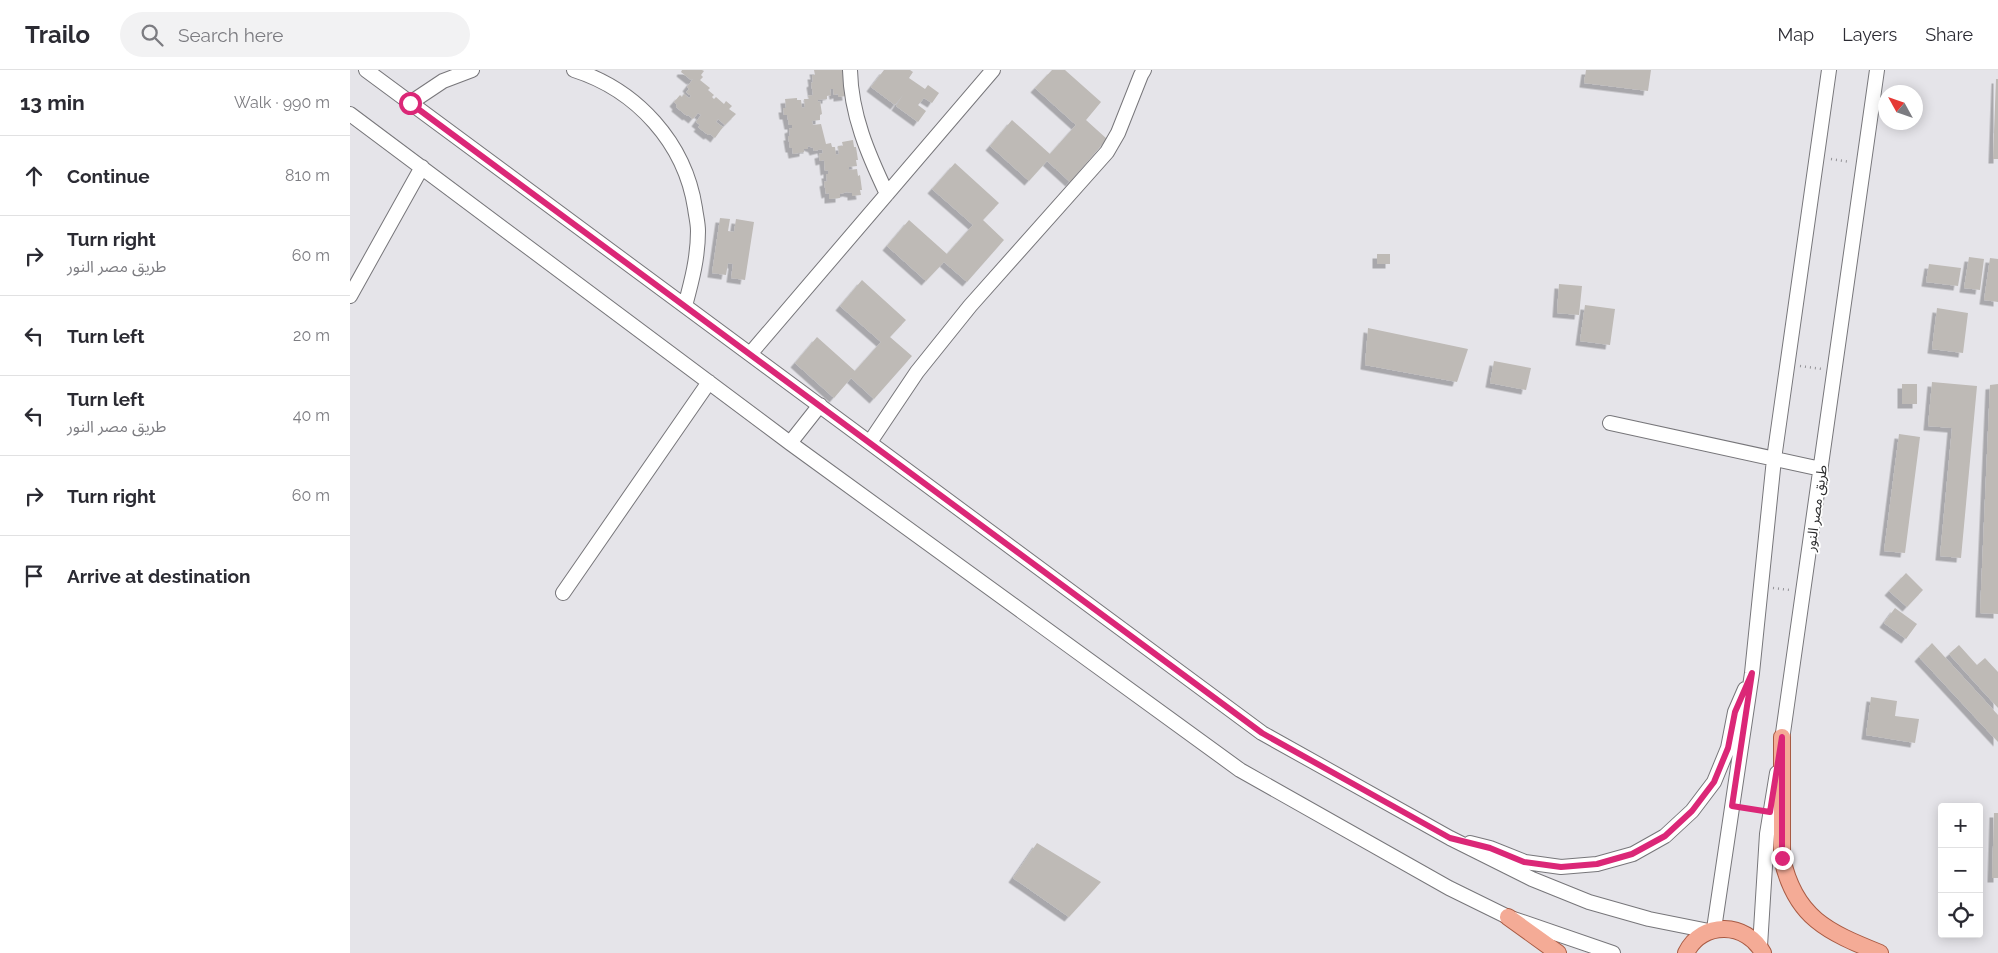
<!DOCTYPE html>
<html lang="en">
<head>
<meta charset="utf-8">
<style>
	body { margin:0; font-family:Raleway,"Noto Sans Arabic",sans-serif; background:#f2f2f3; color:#2b2b33 }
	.controls { position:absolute; right:15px; bottom:15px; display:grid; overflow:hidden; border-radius:5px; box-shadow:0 2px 12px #0003 }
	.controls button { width:45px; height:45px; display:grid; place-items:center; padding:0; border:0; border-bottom:1px solid #e1e1e2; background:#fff; color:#2b2b33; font:25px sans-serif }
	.compass { position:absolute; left:1528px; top:15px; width:45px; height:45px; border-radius:50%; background:#fff; box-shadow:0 2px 12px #0003; rotate:310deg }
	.stop { position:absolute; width:15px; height:15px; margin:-11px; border:4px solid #db2777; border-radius:50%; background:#fff }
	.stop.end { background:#db2777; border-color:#fff; box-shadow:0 1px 5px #0008 }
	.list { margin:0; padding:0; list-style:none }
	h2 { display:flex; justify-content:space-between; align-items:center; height:65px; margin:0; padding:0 20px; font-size:21px }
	h2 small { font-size:16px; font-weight:400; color:#7c7c81 }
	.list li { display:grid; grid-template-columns:32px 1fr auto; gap:15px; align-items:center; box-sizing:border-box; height:80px; padding:0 20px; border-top:1px solid #e1e1e2 }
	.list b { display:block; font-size:19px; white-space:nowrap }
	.list p { margin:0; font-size:16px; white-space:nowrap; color:#7c7c81 }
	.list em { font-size:16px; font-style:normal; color:#7c7c81 }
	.icon { flex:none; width:28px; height:28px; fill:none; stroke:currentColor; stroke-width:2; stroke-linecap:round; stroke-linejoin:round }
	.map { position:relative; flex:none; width:1648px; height:883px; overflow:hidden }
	header { display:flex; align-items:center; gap:30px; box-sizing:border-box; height:70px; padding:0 25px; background:#fff; border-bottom:1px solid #e1e1e2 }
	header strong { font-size:24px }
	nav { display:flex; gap:28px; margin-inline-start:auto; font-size:18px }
	.search { width:350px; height:45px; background:#f2f2f3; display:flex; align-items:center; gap:12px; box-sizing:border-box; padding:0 18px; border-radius:28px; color:#7c7c81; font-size:19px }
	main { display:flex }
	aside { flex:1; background:#fff }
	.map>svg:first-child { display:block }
</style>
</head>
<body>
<header>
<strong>Trailo</strong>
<div class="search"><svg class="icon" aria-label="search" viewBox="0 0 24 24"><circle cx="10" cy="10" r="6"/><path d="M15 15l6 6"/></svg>Search here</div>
<nav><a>Map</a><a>Layers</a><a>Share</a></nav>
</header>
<main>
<aside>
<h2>13 min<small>Walk · 990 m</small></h2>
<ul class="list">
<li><svg class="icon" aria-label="ahead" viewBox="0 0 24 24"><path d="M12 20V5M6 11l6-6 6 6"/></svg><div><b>Continue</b></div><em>810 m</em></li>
<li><svg class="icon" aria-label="right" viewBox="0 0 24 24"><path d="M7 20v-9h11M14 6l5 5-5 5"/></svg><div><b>Turn right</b><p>طريق مصر النور</p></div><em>60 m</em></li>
<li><svg class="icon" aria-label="left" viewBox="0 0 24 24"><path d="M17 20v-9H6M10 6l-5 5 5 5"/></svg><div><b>Turn left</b></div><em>20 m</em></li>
<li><svg class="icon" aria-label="left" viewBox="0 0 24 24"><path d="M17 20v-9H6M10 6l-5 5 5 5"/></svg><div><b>Turn left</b><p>طريق مصر النور</p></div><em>40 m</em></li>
<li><svg class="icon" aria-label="right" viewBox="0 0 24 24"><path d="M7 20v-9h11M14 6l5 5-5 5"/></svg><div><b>Turn right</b></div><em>60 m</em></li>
<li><svg class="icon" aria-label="arrive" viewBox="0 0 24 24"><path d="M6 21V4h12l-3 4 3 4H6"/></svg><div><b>Arrive at destination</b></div></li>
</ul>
</aside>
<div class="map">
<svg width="1648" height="883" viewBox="0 0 1648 883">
	<defs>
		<filter id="shadow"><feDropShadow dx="-4.5" dy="4.5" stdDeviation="0" flood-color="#0004"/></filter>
	</defs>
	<rect width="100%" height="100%" fill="#e5e4e9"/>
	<path fill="#bebab6" filter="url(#shadow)" d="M332,0H352L354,1L351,5L353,7L350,10L360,18L358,20L364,25L362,27L364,29L366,27L374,34L376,31L382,36L379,39L386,44L375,55L368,49L366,52L373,57L365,68L360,64L358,65L348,57L350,55L346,52L351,45L348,43L343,49L338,45L337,46L326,37L327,35L324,32L330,25L332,27L334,24L339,28L341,26L336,22L339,19L337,17L343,9L341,10L331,2Z
		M464,0H494L497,26L488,27V24L484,25L483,19H480L481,25L477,26V29L468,30V32L470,31L472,44L470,45V50L462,51L463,55L471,54L476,74L481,73L482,77H485L486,85L489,84L488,76H493L492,72L503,70L504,77H506L508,90H506L507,96L499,97V100L507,99L508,106L510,105L512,120H510L511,125L502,126V123L497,122L490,124V128L479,129V123L476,124L474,112L477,111L476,104H478V100L475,101L474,90L470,91L469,84L473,83L472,79L464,81L463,78L458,76V79H454V82L443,84L442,78H440L438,66H440L439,59L442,58V55H439L437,45H434L433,38H436L435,29L447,28V30H451L452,38L455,37L454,29H459L458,26L463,25L461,13L463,12L462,5H465Z
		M534,0H560L563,2L559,8L575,19L578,15L589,23L582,33L574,28L568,35L576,41L568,52L546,36L553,25L545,35L521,17Z
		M702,0H715L751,32L736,50L757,69L720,112L697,91L679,111L640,76L662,50L700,84L726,55L685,18Z
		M1236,0H1301L1298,21L1234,13Z
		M1646,9H1648V89H1643Z
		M605,93L649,133L633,150L654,170L617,212L594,192L576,211L537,176L559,150L597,184L623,155L582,119Z
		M370,148L380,149L378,161L384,162L386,149L404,152L395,210L381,208L383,194L378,193L376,205L362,203Z
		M1027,184H1040V194H1027Z
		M1619,187L1634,189L1630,220L1614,218Z
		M1640,188L1648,189V232L1634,230Z
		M1579,194L1611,198L1608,216L1576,212Z
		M512,210L556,250L540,267L562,286L524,329L501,308L484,328L445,293L467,267L505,301L531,272L490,236Z
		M1209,214L1232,216L1229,245L1207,243Z
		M1235,235L1265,239L1260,275L1230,271Z
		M1587,238L1618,243L1613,283L1582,279Z
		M1018,258L1118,279L1107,312L1015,295Z
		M1144,291L1181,298L1176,320L1140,313Z
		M1582,312L1627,316L1611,488L1590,486L1602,358L1578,356Z
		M1552,314H1567V334H1552Z
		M1648,314V544L1630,543L1640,315Z
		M1549,364L1570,367L1555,483L1534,481Z
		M1556,503L1573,520L1557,537L1539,521Z
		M1545,538L1567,554L1556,569L1534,553Z
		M1582,573L1648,645V672L1569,587Z
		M1609,575L1627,595L1635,588L1648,602V638L1599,584Z
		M1521,627L1547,631L1545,646L1569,649L1565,673L1516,665Z
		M1644,743H1648V808H1642Z
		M687,773L751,812L719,847L663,808Z"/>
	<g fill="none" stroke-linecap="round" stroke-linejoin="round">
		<defs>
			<path id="minor" d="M16,0L912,663L1100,768L1182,809L1239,832L1299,849L1359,861
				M224,0C287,20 335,73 345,138C346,146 348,153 348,161C348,187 342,210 335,236
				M500,0C501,45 518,84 537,124
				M60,33L93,11L122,0
				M0,44L440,373L890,700L1099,818L1158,847L1263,883
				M0,226L72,97
				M400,284L643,0
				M1260,353L1471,399
				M520,372L567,302L620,236L757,82L768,63L791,5L794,0
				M440,373L470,335
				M213,523L359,312
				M1431,677L1527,0
				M1120,773L1140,778L1175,792L1211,797L1247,794L1283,784L1315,766L1342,741L1364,712L1378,678L1385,642L1395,619
				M1364,859L1402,603L1424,389L1479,0
				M1410,876L1417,764L1427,703"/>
			<path id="major" d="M1432,667V788C1445,848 1478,862 1530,883
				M1158,847L1208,883
				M1336,883C1352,850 1397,852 1413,883"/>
		</defs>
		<use href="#minor" stroke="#77767a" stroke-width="16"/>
		<use href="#major" stroke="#a85a43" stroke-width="18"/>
		<path stroke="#959498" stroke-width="2.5" stroke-dasharray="1 4" stroke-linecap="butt" d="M1481,89L1500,92
			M1450,296L1472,299
			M1423,518L1440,520
			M1395,738L1407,740"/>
		<use href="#minor" stroke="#fff" stroke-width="14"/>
		<use href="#major" stroke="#f4ab96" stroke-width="16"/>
	</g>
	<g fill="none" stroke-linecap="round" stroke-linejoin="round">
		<path stroke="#db2777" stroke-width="6" d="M60,33L912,663L1100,768L1140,778L1174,792L1211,797L1247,794L1282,784L1315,766L1342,741L1364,712L1378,678L1385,642L1402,603L1382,736L1420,742L1432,667V788"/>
	</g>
	<g text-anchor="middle" stroke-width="4" stroke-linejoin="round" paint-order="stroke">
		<g font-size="14" fill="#2b2b2c" stroke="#fff">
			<text transform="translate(1466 438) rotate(-82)" y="5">طريق مصر النور</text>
		</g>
	</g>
</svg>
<div class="controls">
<button>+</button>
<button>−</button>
<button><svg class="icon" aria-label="locate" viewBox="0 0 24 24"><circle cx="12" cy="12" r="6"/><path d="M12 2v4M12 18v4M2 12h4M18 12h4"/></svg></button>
</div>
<svg class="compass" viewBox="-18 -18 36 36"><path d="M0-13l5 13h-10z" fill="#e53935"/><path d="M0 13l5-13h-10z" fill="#7c7c81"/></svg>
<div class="stop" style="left:60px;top:33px"></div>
<div class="stop end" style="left:1432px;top:788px"></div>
</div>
</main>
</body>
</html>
